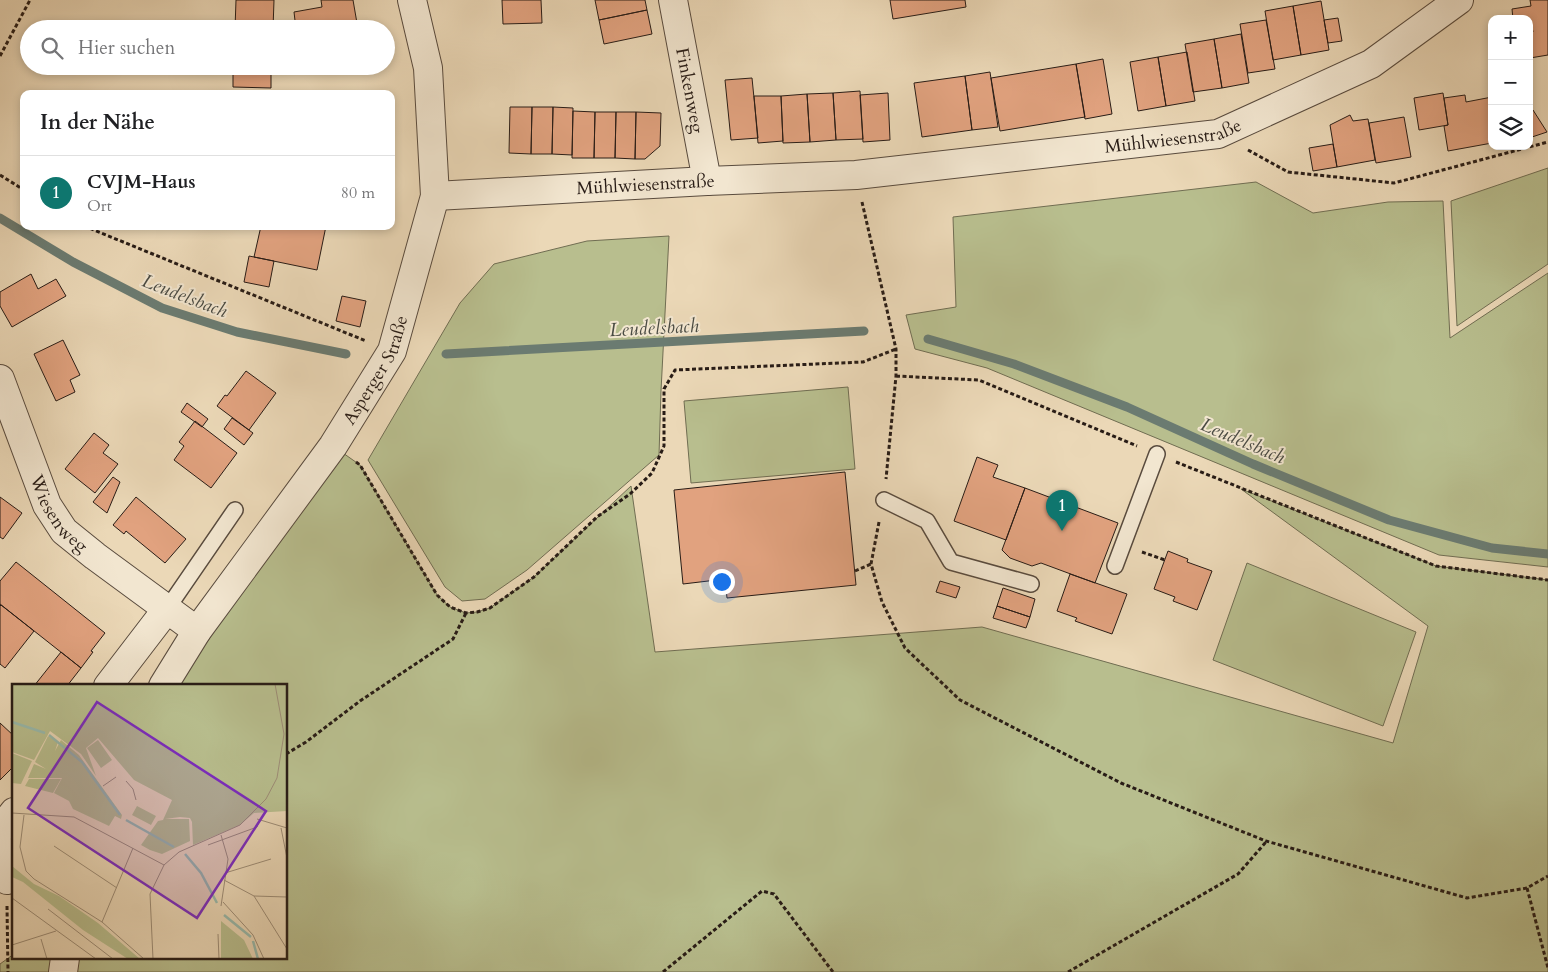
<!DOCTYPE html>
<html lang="de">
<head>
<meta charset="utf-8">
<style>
	body { margin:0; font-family:Cardo,serif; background:#f2f2f2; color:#202124 }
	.controls { position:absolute; right:15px; top:15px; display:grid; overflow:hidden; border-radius:10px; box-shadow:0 2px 8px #0003 }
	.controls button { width:45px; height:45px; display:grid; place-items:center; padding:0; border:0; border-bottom:1px solid #e0e0e0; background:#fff; color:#202124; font:25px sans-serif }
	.you { position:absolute; left:721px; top:581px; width:18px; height:18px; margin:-12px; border:4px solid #fff; border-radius:50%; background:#1a73e8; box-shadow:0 0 0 8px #1a73e833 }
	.badge { display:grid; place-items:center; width:32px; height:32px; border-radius:50%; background:#0f766e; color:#fff; font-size:16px; font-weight:700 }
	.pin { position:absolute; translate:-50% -41px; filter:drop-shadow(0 1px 2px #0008) }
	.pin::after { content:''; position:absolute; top:26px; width:18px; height:15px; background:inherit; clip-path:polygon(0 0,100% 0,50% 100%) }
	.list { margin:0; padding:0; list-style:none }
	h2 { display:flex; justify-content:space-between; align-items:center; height:65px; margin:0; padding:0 20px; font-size:21px }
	h2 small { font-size:16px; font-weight:400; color:#757577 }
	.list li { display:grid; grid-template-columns:32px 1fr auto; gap:15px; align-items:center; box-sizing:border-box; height:75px; padding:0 20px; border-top:1px solid #e0e0e0 }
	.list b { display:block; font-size:19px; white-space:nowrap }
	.list p { margin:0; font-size:16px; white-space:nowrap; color:#757577 }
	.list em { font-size:16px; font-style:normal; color:#757577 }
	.icon { flex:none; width:28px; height:28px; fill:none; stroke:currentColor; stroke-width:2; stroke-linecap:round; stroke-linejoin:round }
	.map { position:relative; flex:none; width:1548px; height:972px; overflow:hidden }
	.search { position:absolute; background:#fff; box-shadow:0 2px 8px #0003; left:20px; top:20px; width:375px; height:55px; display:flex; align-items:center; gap:12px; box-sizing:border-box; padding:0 18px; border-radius:28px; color:#757577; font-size:19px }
	.panel { position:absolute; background:#fff; box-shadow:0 2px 8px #0003; left:20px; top:90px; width:375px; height:140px; border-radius:10px }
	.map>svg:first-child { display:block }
</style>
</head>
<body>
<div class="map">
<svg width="1548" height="972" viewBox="0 0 1548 972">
	<rect width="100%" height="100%" fill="#ebd8b7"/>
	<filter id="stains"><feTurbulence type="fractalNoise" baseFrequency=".004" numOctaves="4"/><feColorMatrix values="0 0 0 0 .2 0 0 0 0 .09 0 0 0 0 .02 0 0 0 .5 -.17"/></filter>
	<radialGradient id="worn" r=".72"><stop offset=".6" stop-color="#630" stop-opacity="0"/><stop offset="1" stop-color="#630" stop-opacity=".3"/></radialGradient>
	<path fill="#b8be8e" stroke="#706d52" d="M1548,168V264L1457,326L1451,201Z
		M1256,182L1313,213L1388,202L1443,201L1450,338L1548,273V567L1439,555L987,368L915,349L906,315L956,307L953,217Z
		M669,236L661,391L659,455L527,570L485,599L462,601L445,587L368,460L460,303L494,264L587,241Z
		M848,387L855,469L691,483L684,401Z
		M333,446L360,465L437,595L450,607L466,613L477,612L490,608L534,577L631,486L655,652L982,627L1393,743L1428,626L1241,489L1436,566L1548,580V972H0V964L14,954V958H286V686H163Z
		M1247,563L1416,632L1383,726L1213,660Z"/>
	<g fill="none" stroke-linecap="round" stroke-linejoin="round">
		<path stroke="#6b7b71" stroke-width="9" d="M0,218L73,262L162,308L237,332L346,354
			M928,339L1014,364L1127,407L1253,464L1389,520L1492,548L1548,554
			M446,354L864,331"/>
	</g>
	<path fill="#e1a27f" stroke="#281c16" d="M236,0H274L273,29H235Z
		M321,0H353L358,29H296L294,12L322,7Z
		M502,0H541L542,23L503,24Z
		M595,0H645L647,10L599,20Z
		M890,0H965L966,7L893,19Z
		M1530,0H1548V55L1530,58L1529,32H1533L1531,22L1529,23V19H1513L1512,9L1531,6Z
		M1321,1L1329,50L1301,55L1293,6Z
		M1293,6L1301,55L1273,60L1265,11Z
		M647,10L652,34L604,44L599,20Z
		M1338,18L1342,41L1328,43L1324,20Z
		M1266,20L1275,69L1248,73L1240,24Z
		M1241,34L1249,83L1222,88L1214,39Z
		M1214,39L1222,88L1193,92L1185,44Z
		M1187,52L1195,101L1166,106L1158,57Z
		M1158,57L1166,106L1138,111L1130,62Z
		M1103,59L1112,114L1085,119L1076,64Z
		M1076,64L1085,117L1000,131L991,78Z
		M233,66H271V88L233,87Z
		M990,72L998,127L972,130L965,76Z
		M965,76L972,130L922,137L914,83Z
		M752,78L758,138L731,140L725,80Z
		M860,91L863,139L836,140L833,93Z
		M833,93L836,140L810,142L807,94Z
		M888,93L890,140L863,142L860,95Z
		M1443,93L1448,125L1419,130L1414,98Z
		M807,94L810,142L783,143L781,96Z
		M1465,95L1466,102L1492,97V143L1448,151L1444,126L1448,125L1444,98Z
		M754,96H781L783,141L758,143Z
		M510,107H532L531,154L509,153Z
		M532,107H553L552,154H531Z
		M553,107L573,108L572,155L552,154Z
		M1533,110L1547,132L1529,138V112Z
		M573,111L595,112L594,158H572Z
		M595,112H616L615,158H594Z
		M616,112H636L635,159L615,158Z
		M636,112L661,113L660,146L645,159H635Z
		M1350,115L1353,121L1368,119L1375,160L1337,167L1330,125Z
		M1404,117L1411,157L1376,163L1369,123Z
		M1333,144L1337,167L1313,171L1309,148Z
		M261,226H326L317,270L254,257Z
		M249,256L274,261L269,287L244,282Z
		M31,274L38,289L56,279L66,296L12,327L0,306V292Z
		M342,296L366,301L360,327L336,321Z
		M63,340L80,375L70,380L75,392L56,401L34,354Z
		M246,371L276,393L249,430L217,406L225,395L227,396Z
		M187,403L208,419L202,427L181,412Z
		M232,418L253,433L244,445L224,429Z
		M195,421L237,453L211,488L174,460L184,446L179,442Z
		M94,433L109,445L103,453L118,464L95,493L65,469Z
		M977,457L998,465L993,477L1025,488L1006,540L954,521Z
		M845,472L856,585L727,598L725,579L683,584L674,490Z
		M113,477L120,482L107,513L93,502Z
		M1025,488L1118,523L1095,583L1041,563L1032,566L1010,558L1002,550Z
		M0,497L22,513L3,539L0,537Z
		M136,497L186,539L165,563L126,531L124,534L113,525Z
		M1168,551L1188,559L1187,562L1212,571L1197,610L1173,601L1175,597L1154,589Z
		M16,562L105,633L91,651L93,652L81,668L0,604V581Z
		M1070,574L1127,594L1112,634L1075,621L1077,618L1057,611Z
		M940,581L960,587L956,598L936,592Z
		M1003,588L1035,599L1030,617L997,606Z
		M1,605L34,631L5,668L0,664V606Z
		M997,606L1030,617L1026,628L993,618Z
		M61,652L81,668L67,686H34Z
		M0,723L14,736V766L0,780Z"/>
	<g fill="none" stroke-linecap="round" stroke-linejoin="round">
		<defs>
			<path id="service" d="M884,500L927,521L951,562L1031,584
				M1115,566L1157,454
				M167,609L235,510"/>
			<g id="minor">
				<path id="s1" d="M673,0L707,181"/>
				<path id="s2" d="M435,196L707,181L856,175L1218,134L1371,64L1459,0"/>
				<path id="s3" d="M0,379L47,505L64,531L95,556L197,631"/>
				<path d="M108,686L167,609"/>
				<path d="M0,830L14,812"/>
				<path d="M0,848L7,880"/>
			</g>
			<g id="tertiary">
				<path id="s4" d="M163,686L197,631L333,446L392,351L435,196L428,68L412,0"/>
				<path d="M63,972L65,958"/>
			</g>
		</defs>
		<use href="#service" stroke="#594b3e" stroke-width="18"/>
		<use href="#minor" stroke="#594b3e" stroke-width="30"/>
		<use href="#tertiary" stroke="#594b3e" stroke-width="30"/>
		<path stroke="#281c16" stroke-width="3" stroke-dasharray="4 2.5" stroke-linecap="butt" d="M0,56L30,0
			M1248,150L1288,172L1394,183L1548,142
			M0,175L24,190
			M862,202L896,349V376L886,479
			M84,226L366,341
			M896,376L979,380L1137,446
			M356,462L360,465L437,595L450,607L466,613L477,612L490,608L534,577L597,517L630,494L652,473L664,446V389L675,370L863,362L896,349
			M1176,462L1436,566L1548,580
			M879,522L871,564L882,602L905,648L960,700L1121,783L1266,841L1467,898L1527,888L1548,876
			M1142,552L1165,560
			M855,571L871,564
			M286,754L306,742L360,701L453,639L466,613
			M1527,888L1548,968
			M7,906L8,972
			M663,972L762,891L774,894L833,972
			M1068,972L1238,874L1266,842"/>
		<use href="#service" stroke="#f2e6d0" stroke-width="15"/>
		<use href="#minor" stroke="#f2e6d0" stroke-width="28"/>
		<use href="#tertiary" stroke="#f2e6d0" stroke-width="28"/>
	</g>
	<g text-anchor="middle" stroke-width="4" stroke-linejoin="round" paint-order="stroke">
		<g font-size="18" fill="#281c16" stroke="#f2e6d0">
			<text dy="6" stroke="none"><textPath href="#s1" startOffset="92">Finkenweg</textPath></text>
			<text dy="6" stroke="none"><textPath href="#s2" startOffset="741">Mühlwiesenstraße</textPath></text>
			<text dy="6" stroke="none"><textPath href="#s2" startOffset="211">Mühlwiesenstraße</textPath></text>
			<text dy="6" stroke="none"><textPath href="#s4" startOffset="382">Asperger Straße</textPath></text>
			<text dy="6" stroke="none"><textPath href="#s3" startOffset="148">Wiesenweg</textPath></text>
		</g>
		<g font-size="19" font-style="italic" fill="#4a4b43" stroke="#f2e6d0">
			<text transform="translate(185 295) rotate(21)" y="7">Leudelsbach</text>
			<text transform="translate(654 327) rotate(-3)" y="7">Leudelsbach</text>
			<text transform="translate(1243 440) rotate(23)" y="7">Leudelsbach</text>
		</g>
	</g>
	<g transform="translate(12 684)">
		<rect width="275" height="275" fill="#ebd8b7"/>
		<path d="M0,0H275V127L242,129L228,141L181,161L180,138L178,134L168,133L153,135H177L178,157L150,170L138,166L129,161L146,137L151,136L160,116L122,96L86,54L74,64L84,92L69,70L38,47L22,76L0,68ZM36,52L46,58L43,67L49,56L67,71L110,131L109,135L103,132L97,142L61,125L57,117L42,109L50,94H16L22,80L34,85L23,78ZM86,56L100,76L89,84L75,64ZM0,69L20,77L9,100L0,99ZM17,95H49L41,109L13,102ZM125,122L144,132L139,141L120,131ZM0,182L22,200L47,212L86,239L128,275H116L71,246L11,198L0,193ZM209,237L232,256L241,275H209Z" fill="#b8be8e"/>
		<path fill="none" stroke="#98baad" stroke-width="2.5" d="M0,38L33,49M37,51L70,78L108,131M114,136L162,163M173,170L189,189L205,219M212,231L239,253M241,257L246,275"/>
		<path fill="none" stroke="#9d8d77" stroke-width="1" d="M114,97L121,105L124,116M91,102L104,93M0,129L62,133L152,181M12,131L8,163L14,187L22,195L90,238L132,275M245,135L275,144M269,144L275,174M209,151L216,175L209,222M196,161L245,143L247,137M42,162L105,204M213,189L259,175M212,196L242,212L275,213M242,212L275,265M0,214L84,275M211,218L241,251L252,275M36,225L101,275M90,238L121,164M206,250L207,275M29,255L35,275M0,261L44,247M141,275L138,210L152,181L167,168L228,141L254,115L265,94L272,50L263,0"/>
		<path fill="#7b2cbf" fill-opacity="0.15" stroke="#7b2cbf" stroke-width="2.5" d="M85,18L254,127L185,234L16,124Z"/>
		<rect width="275" height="275" fill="none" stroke="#281c16" stroke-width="2.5"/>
	</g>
	<rect width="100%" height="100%" filter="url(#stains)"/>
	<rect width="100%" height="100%" fill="url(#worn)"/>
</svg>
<div class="controls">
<button>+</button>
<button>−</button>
<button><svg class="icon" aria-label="layers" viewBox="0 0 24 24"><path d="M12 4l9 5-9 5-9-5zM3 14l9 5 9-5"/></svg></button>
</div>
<div class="you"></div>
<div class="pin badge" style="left:1062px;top:531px">1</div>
<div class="search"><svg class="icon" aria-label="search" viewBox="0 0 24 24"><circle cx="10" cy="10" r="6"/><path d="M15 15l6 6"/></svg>Hier suchen</div>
<section class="panel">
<h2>In der Nähe<small></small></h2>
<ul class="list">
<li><span class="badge">1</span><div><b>CVJM-Haus</b><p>Ort</p></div><em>80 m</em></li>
</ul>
</section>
</div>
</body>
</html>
